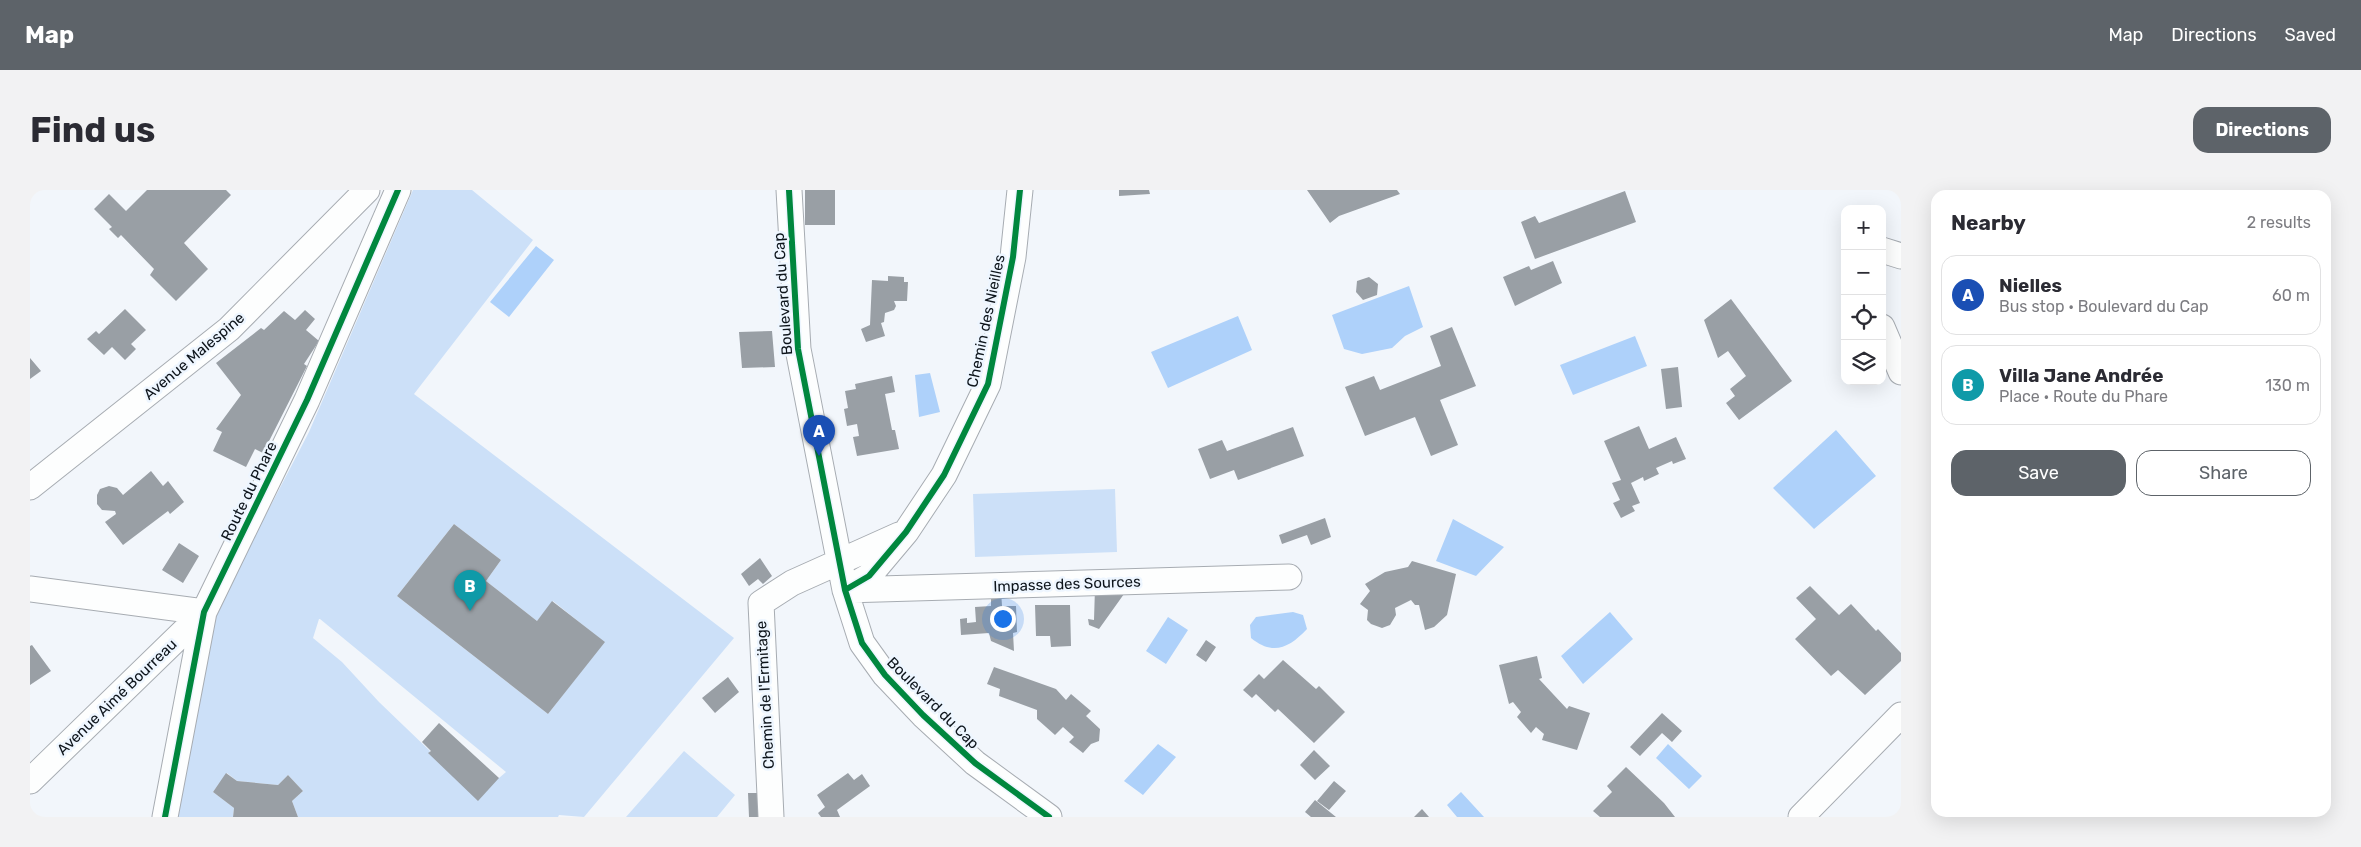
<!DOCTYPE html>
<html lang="en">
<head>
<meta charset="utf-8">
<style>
	body { margin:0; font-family:Rubik,sans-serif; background:#f2f2f3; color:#2b2b33 }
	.controls { position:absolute; right:15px; top:15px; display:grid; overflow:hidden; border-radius:10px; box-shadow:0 5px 20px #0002 }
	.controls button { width:45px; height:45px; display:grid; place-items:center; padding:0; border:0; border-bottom:1px solid #e1e1e2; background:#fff; color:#2b2b33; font:25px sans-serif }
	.you { position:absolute; left:972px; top:428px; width:18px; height:18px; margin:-12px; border:4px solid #fff; border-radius:50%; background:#1a73e8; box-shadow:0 0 0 8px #1a73e833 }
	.badge { display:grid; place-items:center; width:32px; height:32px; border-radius:50%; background:#5d6369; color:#fff; font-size:16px; font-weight:700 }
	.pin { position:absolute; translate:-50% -41px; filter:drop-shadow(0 1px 2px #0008) }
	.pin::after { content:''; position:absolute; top:26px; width:18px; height:15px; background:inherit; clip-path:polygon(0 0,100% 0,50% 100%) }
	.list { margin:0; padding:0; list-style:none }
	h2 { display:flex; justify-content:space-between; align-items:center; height:65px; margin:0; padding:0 20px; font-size:21px }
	h2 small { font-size:16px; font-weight:400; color:#7c7c81 }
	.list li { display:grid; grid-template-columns:32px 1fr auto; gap:15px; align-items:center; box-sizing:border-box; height:80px; margin:0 10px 10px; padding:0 10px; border:1px solid #e1e1e2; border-radius:15px }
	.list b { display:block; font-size:19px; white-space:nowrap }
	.list p { margin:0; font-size:16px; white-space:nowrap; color:#7c7c81 }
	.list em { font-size:16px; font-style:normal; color:#7c7c81 }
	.actions { display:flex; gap:10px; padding:15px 20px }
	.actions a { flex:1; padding:11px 0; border:1px solid #5d6369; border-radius:15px; text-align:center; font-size:18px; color:#5d6369 }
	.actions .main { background:#5d6369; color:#fff }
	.icon { flex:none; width:28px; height:28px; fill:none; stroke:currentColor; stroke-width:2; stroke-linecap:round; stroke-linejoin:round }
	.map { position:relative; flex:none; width:1871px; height:627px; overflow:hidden; border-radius:15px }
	header { display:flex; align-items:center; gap:30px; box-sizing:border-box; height:70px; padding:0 25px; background:#5d6369; color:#fff }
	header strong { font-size:24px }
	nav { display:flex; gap:28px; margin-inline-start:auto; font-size:18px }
	.intro { display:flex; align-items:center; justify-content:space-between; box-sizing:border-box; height:120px; padding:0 30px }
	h1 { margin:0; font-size:35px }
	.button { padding:12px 22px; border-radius:15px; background:#5d6369; color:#fff; font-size:18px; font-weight:700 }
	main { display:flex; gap:30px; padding:0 30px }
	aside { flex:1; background:#fff; border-radius:15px; box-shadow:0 5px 20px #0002 }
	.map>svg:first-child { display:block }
</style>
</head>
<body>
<header>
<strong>Map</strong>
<nav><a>Map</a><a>Directions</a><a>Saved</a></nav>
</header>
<div class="intro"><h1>Find us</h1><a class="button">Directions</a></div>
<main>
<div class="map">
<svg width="1871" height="627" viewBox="0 0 1871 627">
	<rect width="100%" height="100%" fill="#f2f6fb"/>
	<path fill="#cce0f8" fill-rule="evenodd" d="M383,0H442L503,50L384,204L704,448L554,627L529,625L528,627H268L262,611L273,601L258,585L248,595L207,591L197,583L183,602L204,618L203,626L206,627H134L174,422L214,367L279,242ZM424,334L471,370L456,391L507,431L523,411L574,452L518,524L367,406ZM289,429H290L476,582L469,588L399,563L400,561L349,512L312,472L283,448Z
		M1085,299L1087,362L945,367L943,304Z
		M654,561L705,605L687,627H596Z"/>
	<path fill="#aed1fa" d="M506,56L524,70L479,127L460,112Z
		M1379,96L1393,137L1375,146L1362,158L1332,164L1314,159L1302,125Z
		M1208,126L1222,160L1138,198L1121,162Z
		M1605,146L1617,176L1543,205L1530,175Z
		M900,183L910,222L889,227L885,185Z
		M1806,240L1846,286L1784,339L1743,298Z
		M1423,329L1474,357L1446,386L1406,371Z
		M1263,422L1273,425L1277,439C1259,458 1243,466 1221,448L1220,435L1226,427Z
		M1580,422L1603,449L1553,494L1531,466Z
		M1138,427L1158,440L1136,474L1116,461Z
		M1128,554L1146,567L1113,605L1094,591Z
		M1638,554L1672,586L1659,599L1626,568Z
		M1431,602L1454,627H1427L1417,615Z"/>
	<path fill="#999fa5" d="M117,0H196L201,5L154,53L178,79L146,111L120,85L124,79L91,45L88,48L79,39L82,37L64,19L79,4L96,21Z
		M775,0H805V35H775Z
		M1089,0H1119L1120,4L1089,6Z
		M1277,0H1367L1370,4L1309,26L1300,33Z
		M1595,1L1606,32L1505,69L1491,32L1505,26L1509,33Z
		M1523,71L1532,93L1485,116L1473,87L1499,76L1501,80Z
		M858,86L874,87V92H878L877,111H864L866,116L864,120L855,123L854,132L851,133L855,146L836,152L831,139L840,135L842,90L858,91Z
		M1339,87L1348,94L1347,105L1333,110L1326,102L1327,91Z
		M1701,109L1762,191L1709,230L1696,213L1705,206L1700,199L1716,186L1698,161L1688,168L1674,130Z
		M95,119L116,140L101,154L106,159L95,170L82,157L74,165L57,149L66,141L69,144Z
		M275,120L285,129L276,140L289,151L274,174L277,176L233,263L225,259L216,277L183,261L192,242L186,239L211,205L186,173L231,138L234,140L254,121L265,130Z
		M1422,137L1446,196L1410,210L1428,255L1401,266L1385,227L1335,246L1315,197L1344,186L1350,200L1411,176L1400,146Z
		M742,141L745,177L712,178L709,142Z
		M0,168L11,181L0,189Z
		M1648,177L1652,217L1636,219L1631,179Z
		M862,186L865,202L855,204L862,240H865L869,259L827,266L823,247L829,246L827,234L817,236L814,219L818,218L815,201L826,199L825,194Z
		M1609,236L1619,259L1646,247L1656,269L1643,274L1642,271L1626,278L1629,284L1614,291L1613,287L1601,293L1610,313L1602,316L1605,321L1591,328L1583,313L1590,310L1582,293L1591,290L1574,251Z
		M1263,237L1274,266L1208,290L1204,280L1180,289L1168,259L1192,250L1197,261Z
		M121,281L133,296L138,291L154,312L140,324L138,321L93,355L75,332L86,324L85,321L72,320L67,314V305L70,299L79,296L87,298L93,305Z
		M1295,328L1301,347L1281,355L1277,345L1252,354L1249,345Z
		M424,334L471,370L456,391L507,431L522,411L575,452L518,524L367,406Z
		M149,353L169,366L153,393L132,380Z
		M730,368L742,386L733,394L728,389L719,396L711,384Z
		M1382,371L1426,384L1417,425L1404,437L1395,440L1389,415H1385L1381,410L1365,418L1366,425L1360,435L1352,438L1341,434L1337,430L1338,420L1330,414L1340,401L1335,394L1355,382L1378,377Z
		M1780,396L1809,425L1821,414L1846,441L1848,439L1871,463V471L1835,505L1808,480L1801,486L1765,449L1786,429L1766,408Z
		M1099,397L1069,439L1059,435L1058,429L1064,430L1065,398Z
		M961,400H971L972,416H986L987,442L983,443L984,461L961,451L959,443L931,445L930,429L937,428V433L946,432L945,417L961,416Z
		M1005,415H1040L1041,456L1021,457L1020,446H1006Z
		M1176,450L1186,457L1176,472L1166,465Z
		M2,455L21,481L0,495V456Z
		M1507,466L1512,488L1509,489L1537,519L1539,516L1560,523L1547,560L1512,550L1514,544L1506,537L1501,543L1487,527L1491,522L1483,512L1479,514L1469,475Z
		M1253,470L1286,499L1289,496L1315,522L1284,553L1248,519L1245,522L1226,504L1222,508L1213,500L1229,484L1234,489Z
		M964,477L1026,499L1036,510L1041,504L1061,521L1056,526L1070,539L1069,551L1061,554L1053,563L1039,552L1044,547L1033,537L1025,545L1007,529V520L969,506L970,499L957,494Z
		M698,487L709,502L685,523L672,508Z
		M1632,523L1652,541L1642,552L1632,543L1610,566L1600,557Z
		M409,533L469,588L448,611L398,563L401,561L392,552Z
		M1284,560L1300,576L1285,590L1270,575Z
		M1596,577L1634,613L1645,627H1570L1563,621L1582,602L1577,596Z
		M196,583L207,591L248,595L258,585L273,601L262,611L268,627H203L204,618L183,602Z
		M818,583L824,590L832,584L840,596L807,620L810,627H791L788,623L795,617L787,605Z
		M1304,591L1316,601L1299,620L1287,611Z
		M718,603H733V627H719Z
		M1285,610L1306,627H1281L1275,622Z
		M1392,619L1399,627H1384Z"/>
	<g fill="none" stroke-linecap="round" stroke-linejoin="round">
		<defs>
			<path id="street" d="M759,0L768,159L815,400L832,453L855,485L893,525L945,573L1019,627
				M1852,60L1871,66
				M1852,137L1871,182
				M0,297L199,139L337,0
				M0,399L174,422
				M815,400L839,386L876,342L914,285L958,194L983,67L990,0
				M815,400L1259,387
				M0,591L174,422
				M135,627L174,422L277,210L368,0
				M741,627L731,413L762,393L869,345
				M1771,627L1871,525"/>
		</defs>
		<use href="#street" stroke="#a7acb2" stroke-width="27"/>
		<use href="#street" stroke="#fdfefe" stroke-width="25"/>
		<defs>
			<path id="cycleway" d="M759,0L768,159L815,400L832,453L855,485L893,525L945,573L1019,627
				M815,400L839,386L876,342L914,285L958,194L983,67L990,0
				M135,627L174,422L277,210L368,0"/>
		</defs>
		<use href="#cycleway" stroke="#eef6ff" stroke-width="9"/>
		<use href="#cycleway" stroke="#00873e" stroke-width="6"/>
	</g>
	<g text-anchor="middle" stroke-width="5" stroke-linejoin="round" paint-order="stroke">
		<g font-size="15" fill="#0d141b" stroke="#eef6ff">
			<text transform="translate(753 104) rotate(-94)" y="5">Boulevard du Cap</text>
			<text transform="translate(956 131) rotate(-78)" y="5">Chemin des Nieilles</text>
			<text transform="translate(164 166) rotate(-40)" y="5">Avenue Malespine</text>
			<text transform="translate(219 301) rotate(-64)" y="5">Route du Phare</text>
			<text transform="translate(1037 394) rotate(-2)" y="5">Impasse des Sources</text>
			<text transform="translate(735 505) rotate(-93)" y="5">Chemin de l'Ermitage</text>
			<text transform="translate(87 507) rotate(-44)" y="5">Avenue Aimé Bourreau</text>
			<text transform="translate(903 513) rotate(45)" y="5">Boulevard du Cap</text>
		</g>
	</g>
</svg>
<div class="controls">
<button>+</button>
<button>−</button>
<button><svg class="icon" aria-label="locate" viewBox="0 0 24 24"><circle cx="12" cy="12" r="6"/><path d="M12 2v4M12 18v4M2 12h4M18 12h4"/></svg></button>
<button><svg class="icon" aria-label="layers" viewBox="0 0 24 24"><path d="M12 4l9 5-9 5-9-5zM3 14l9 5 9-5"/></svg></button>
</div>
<div class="you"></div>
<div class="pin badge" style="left:789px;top:266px;background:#1a4fb4">A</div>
<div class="pin badge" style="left:440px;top:421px;background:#0f9aa8">B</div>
</div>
<aside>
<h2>Nearby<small>2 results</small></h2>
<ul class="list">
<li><span class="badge" style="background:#1a4fb4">A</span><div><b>Nielles</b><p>Bus stop · Boulevard du Cap</p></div><em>60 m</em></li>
<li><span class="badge" style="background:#0f9aa8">B</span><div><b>Villa Jane Andrée</b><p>Place · Route du Phare</p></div><em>130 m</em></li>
</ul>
<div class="actions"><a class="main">Save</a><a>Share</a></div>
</aside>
</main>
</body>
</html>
